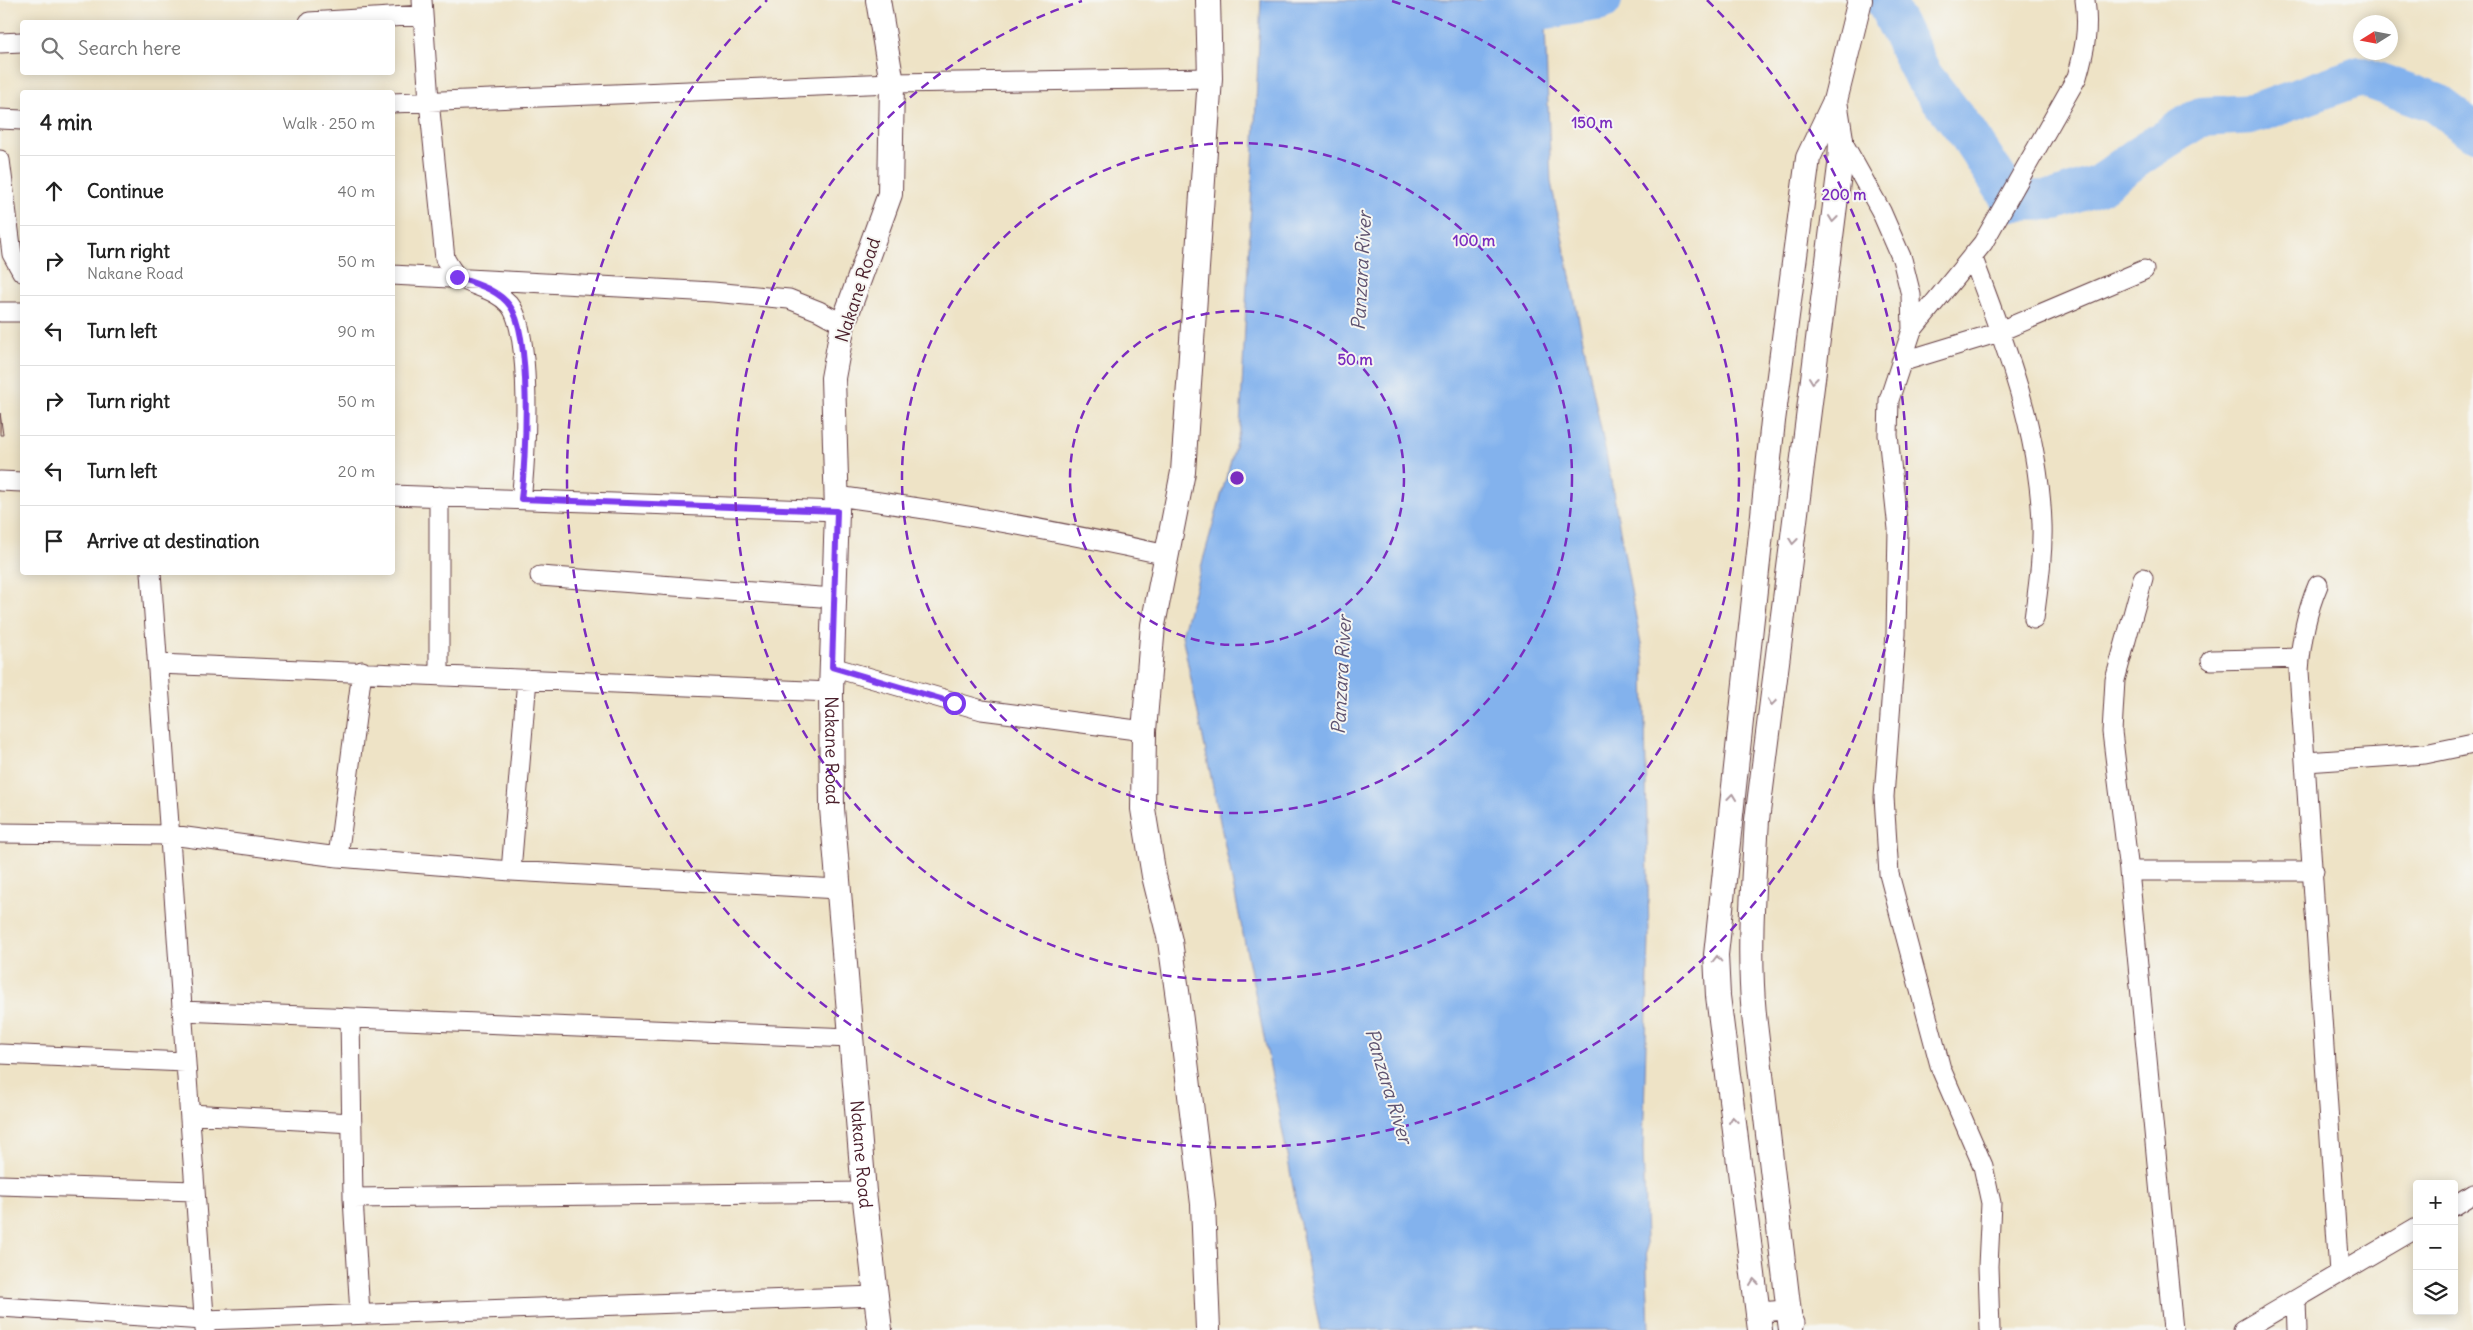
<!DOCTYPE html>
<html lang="en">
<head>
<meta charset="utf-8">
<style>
	body { margin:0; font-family:Delius,sans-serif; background:#f6f6f6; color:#222 }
	.controls { position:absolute; right:15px; bottom:15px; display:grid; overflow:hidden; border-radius:5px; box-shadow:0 2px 12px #0003 }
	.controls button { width:45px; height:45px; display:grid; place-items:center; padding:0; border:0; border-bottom:1px solid #e0e0e0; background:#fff; color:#222; font:25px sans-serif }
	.compass { position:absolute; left:2353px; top:15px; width:45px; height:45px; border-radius:50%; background:#fff; box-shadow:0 2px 12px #0003; rotate:259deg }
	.stop { position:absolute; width:15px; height:15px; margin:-11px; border:4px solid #7c3aed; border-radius:50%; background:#fff }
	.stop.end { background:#7c3aed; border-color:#fff; box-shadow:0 1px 5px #0008 }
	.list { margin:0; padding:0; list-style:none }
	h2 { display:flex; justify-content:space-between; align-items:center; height:65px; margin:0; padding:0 20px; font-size:21px }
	h2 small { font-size:16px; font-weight:400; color:#767676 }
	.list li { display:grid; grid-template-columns:32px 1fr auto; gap:15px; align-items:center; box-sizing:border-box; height:70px; padding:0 20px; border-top:1px solid #e0e0e0 }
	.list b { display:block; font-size:19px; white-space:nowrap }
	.list p { margin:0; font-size:16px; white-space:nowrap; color:#767676 }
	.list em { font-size:16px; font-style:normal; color:#767676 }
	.icon { flex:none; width:28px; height:28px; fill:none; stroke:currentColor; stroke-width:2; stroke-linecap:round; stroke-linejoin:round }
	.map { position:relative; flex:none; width:2473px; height:1330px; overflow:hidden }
	.search { position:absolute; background:#fff; box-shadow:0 2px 12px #0003; left:20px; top:20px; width:375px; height:55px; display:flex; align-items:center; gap:12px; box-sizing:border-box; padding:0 18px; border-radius:5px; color:#767676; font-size:19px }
	.panel { position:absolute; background:#fff; box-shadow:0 2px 12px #0003; left:20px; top:90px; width:375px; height:485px; border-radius:5px }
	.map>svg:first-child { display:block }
</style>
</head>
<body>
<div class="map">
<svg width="2473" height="1330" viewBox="0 0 2473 1330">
	<rect width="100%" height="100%" fill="#f6f6f2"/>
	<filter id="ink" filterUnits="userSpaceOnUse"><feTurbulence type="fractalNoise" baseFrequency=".02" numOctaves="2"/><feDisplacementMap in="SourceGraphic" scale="10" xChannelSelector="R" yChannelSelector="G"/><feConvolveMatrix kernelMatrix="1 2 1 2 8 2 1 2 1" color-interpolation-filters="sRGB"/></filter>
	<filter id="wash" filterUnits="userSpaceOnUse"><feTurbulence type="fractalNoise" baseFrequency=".0096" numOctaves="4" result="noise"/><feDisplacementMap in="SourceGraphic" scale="20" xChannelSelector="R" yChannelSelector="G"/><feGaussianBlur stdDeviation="1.12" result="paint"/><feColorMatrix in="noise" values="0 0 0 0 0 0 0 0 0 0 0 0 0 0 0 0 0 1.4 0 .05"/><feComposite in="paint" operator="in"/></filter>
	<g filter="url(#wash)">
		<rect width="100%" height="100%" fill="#eee3c6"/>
		<path fill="#83b2ed" stroke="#66688c" d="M1261,0H1544L1551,182L1607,459L1644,661L1649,938L1643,1149L1649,1330H1320L1274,1086L1182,635L1240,428Z"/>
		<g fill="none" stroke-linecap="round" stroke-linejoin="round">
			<path stroke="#83b2ed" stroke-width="40" d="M1885,0L1923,76L1966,131L2012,201L2055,200L2099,185L2139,156L2200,117L2254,114L2360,76L2436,103L2473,131
				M1490,18L1602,0"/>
		</g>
		<g id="blocks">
			<path fill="#deb291" d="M0,413L3,435H0Z"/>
		</g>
	</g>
	<g filter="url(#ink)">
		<use href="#blocks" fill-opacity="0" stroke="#633c42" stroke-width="1"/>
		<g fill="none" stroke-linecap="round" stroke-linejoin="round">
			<defs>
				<path id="minor" d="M422,0L429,101L445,259C449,265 453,274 459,277C476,288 494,288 509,304C533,330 526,462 521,499
					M309,22L423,15
					M0,43L22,42
					M392,103L892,83L1210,78
					M0,119L22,120
					M1841,139L1881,211L1902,259L1911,295L1912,330L1889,400L1888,435L1898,529L1896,634L1884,797L1889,874L1941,1069L1983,1166L1991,1203L1988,1266L1990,1330
					M0,160L12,254L22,272
					M1972,256C2005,343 2039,430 2042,524C2043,556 2038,588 2034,619
					M392,275L713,292L789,299L819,311L843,324
					M0,312H22
					M1912,330L1983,243L2077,77C2085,50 2089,28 2085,0
					M1901,362L1993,334L2144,270
					M0,481L22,482
					M392,495L837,511
					M439,496V675
					M837,496C948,511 1057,531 1167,555
					M151,572L205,1330
					M540,576L834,598
					M2143,578L2115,680L2112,732L2129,871L2173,1330
					M2318,585C2306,613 2301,640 2299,671L2339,1273
					M2211,660L2300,658
					M158,664L831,692
					M832,667L982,710L1144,731
					M2306,762L2425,754L2473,744
					M0,833L171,835L338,857L511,871L838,889
					M338,857L362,671
					M511,871L527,679
					M2129,871H2314
					M182,1011L851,1038
					M350,1018L353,1198L360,1314
					M0,1054L185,1062
					M190,1114L352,1123
					M0,1185L195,1191
					M353,1198L864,1192
					M2454,1206L2473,1194
					M2296,1299L2297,1330
					M0,1307L204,1320L876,1296
					M1758,1312L1788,1310L1795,1323
					M2243,1330L2417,1228"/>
				<g id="tertiary">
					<path id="s1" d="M878,0L892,83L890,194L843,324L833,378L837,511L831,692L832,808L864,1192L880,1330"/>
					<path d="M1208,0L1210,78L1183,472L1153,625L1144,731L1143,809L1154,876L1170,941L1181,1020L1203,1204L1208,1330"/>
					<path d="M1760,1330L1718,996L1716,955L1773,421L1808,158L1835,101L1860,0"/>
					<path d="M1791,1330L1754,1015C1748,950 1753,886 1757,820L1840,166L1841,139L1835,101"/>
				</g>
			</defs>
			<use href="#minor" stroke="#633c42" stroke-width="21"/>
			<use href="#tertiary" stroke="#633c42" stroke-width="26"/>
			<use href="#minor" stroke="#fff" stroke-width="19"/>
			<use href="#tertiary" stroke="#fff" stroke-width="24"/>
		</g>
		<defs><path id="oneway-chevron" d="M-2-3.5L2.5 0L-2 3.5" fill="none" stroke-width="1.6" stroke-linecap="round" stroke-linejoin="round" transform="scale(1.25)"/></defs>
		<g stroke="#ae9aa0">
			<use href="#oneway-chevron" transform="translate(1833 219) rotate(97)"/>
			<use href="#oneway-chevron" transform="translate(1813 380) rotate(97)"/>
			<use href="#oneway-chevron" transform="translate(1793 541) rotate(97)"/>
			<use href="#oneway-chevron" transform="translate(1772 702) rotate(97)"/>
			<use href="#oneway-chevron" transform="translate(1732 797) rotate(-84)"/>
			<use href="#oneway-chevron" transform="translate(1717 959) rotate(-90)"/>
			<use href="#oneway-chevron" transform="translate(1733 1120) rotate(-97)"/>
			<use href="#oneway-chevron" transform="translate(1754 1282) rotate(-97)"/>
		</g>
	</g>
	<g fill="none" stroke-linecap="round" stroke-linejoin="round" filter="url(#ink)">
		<path stroke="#7c3aed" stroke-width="6" d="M457,277C475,284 498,289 510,306C532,335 526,460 521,499L837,511L832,667L954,703"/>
	</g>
	<g fill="none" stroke="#7b2cbf" stroke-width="2.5" stroke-dasharray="9 6">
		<circle cx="1237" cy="478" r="167"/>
		<circle cx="1237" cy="478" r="335"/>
		<path d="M1392 1A502 502 0 1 1 1082 1"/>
		<path d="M1707 0A670 670 0 1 1 767 0"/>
	</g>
	<g text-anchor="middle" stroke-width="4" stroke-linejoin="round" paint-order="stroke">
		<g font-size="18" fill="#4a1f2b" stroke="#f6f6f2">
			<text transform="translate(858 290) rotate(-72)" y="6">Nakane Road</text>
			<text dy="6" stroke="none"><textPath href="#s1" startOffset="761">Nakane Road</textPath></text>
			<text dy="6" stroke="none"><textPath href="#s1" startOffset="1166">Nakane Road</textPath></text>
		</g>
		<g font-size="19" font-style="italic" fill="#5e526f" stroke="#f6f6f2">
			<text transform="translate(1361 271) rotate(-87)" y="7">Panzara River</text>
			<text transform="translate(1341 675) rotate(-87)" y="7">Panzara River</text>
			<text transform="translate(1389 1086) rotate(73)" y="7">Panzara River</text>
		</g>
	</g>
	<circle cx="1237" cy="478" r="8" fill="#7b2cbf" stroke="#f6f6f2" stroke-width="2.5"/>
	<g font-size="15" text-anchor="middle" font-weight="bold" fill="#7b2cbf" stroke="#f6f6f2" stroke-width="4" stroke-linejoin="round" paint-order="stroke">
		<text x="1592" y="128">150 m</text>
		<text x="1844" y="200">200 m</text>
		<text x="1474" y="246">100 m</text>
		<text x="1355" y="365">50 m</text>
	</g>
</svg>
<div class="controls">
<button>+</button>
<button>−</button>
<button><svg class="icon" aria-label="layers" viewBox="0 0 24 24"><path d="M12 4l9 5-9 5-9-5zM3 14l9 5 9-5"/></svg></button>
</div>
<svg class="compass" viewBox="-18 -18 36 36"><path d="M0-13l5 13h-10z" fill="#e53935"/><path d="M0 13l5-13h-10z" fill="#767676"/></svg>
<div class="stop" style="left:954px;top:703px"></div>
<div class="stop end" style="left:457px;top:277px"></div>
<div class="search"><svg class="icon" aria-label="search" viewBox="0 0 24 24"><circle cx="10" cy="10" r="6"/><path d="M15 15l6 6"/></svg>Search here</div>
<section class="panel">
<h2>4 min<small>Walk · 250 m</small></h2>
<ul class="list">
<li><svg class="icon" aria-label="ahead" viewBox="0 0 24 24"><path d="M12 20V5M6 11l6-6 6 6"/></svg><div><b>Continue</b></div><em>40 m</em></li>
<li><svg class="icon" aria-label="right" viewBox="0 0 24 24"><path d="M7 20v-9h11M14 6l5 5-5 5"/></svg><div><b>Turn right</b><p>Nakane Road</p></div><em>50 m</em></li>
<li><svg class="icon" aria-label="left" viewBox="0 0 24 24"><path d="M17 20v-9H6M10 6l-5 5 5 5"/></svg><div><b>Turn left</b></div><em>90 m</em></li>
<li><svg class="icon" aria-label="right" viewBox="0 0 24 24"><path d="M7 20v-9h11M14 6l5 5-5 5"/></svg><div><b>Turn right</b></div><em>50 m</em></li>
<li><svg class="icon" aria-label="left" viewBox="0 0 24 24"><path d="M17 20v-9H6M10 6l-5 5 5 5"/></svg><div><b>Turn left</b></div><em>20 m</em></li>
<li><svg class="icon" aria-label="arrive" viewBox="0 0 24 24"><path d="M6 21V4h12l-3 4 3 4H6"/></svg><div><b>Arrive at destination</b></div></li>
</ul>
</section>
</div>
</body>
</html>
